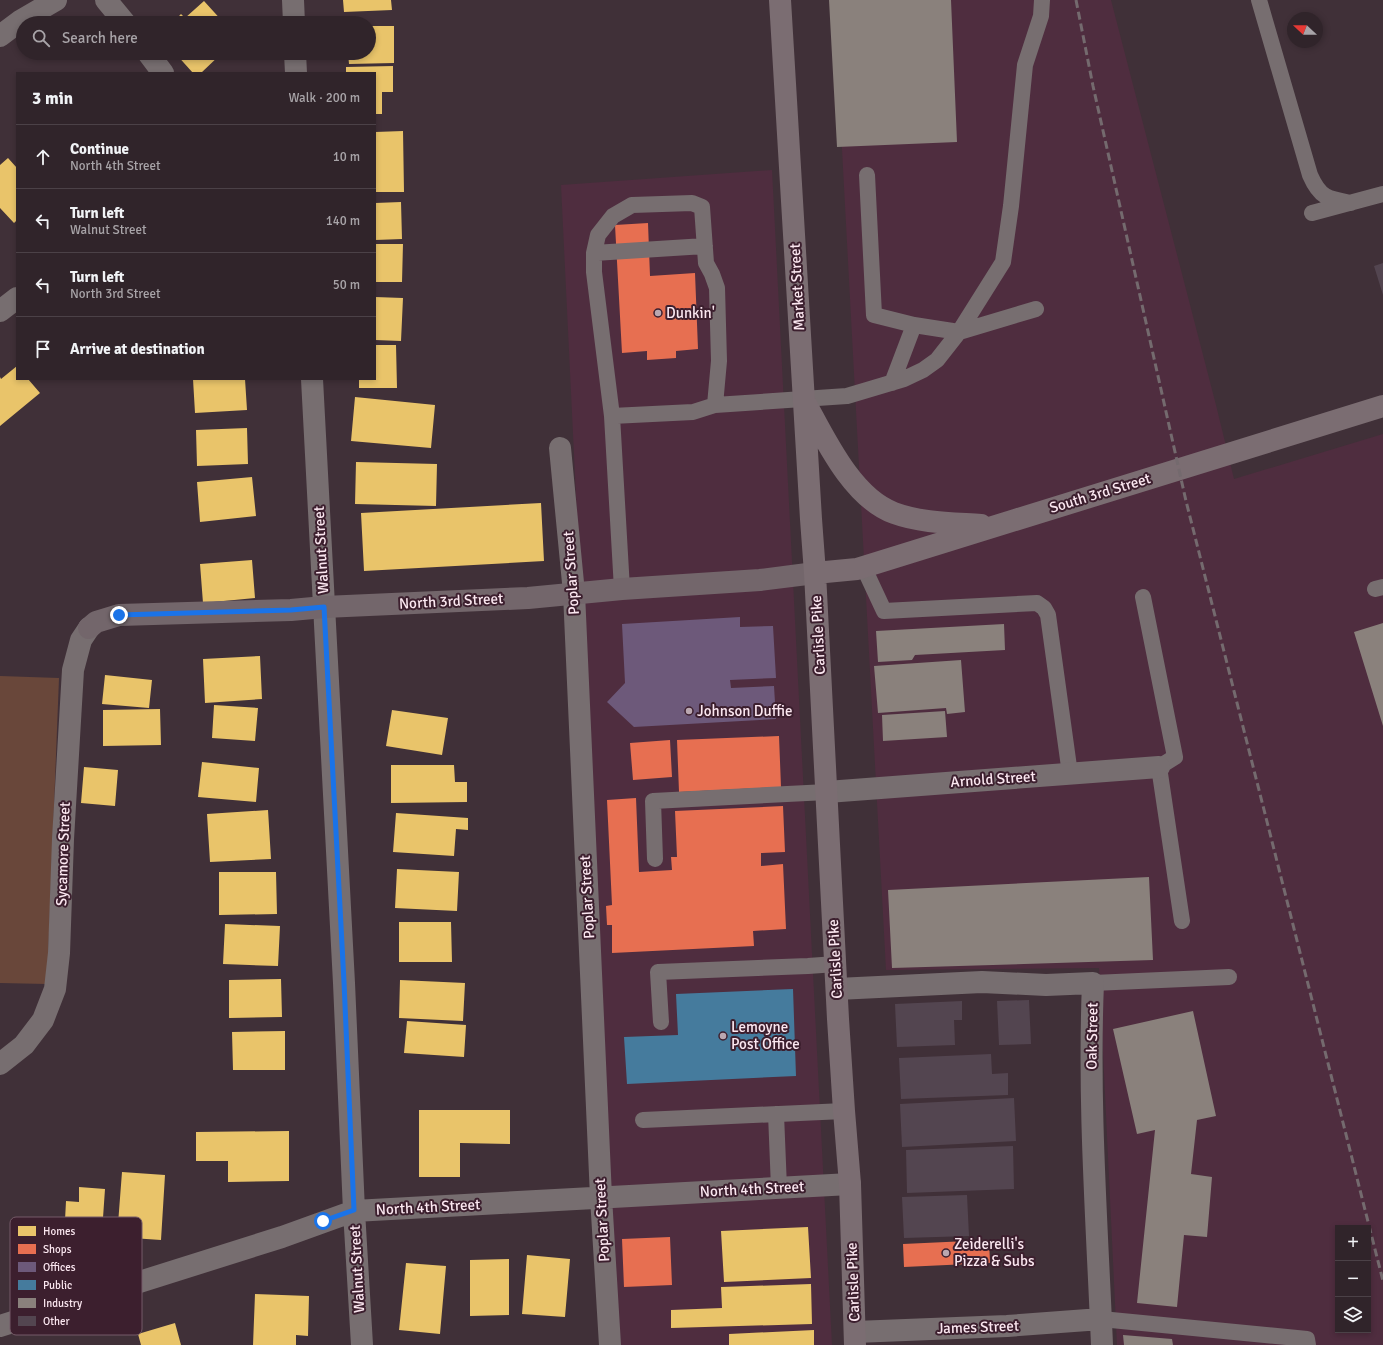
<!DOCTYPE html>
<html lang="en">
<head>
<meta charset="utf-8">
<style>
	body { margin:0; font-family:Signika,sans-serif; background:#3c3036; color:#f1f3f6 }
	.controls { position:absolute; right:12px; bottom:12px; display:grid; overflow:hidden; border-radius:0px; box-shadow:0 2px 6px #0003 }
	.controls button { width:36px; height:36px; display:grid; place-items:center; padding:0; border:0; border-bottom:1px solid #4b4147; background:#30242a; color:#f1f3f6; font:20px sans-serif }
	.compass { position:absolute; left:1287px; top:12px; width:36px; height:36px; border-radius:50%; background:#30242a; box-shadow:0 2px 6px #0003; rotate:292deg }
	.stop { position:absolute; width:12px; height:12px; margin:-9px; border:3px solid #1a73e8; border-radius:50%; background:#fff }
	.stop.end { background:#1a73e8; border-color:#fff; box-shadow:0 1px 4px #0008 }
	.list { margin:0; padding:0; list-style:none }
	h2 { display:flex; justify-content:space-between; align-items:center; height:52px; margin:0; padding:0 16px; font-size:17px }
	h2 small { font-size:13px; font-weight:400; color:#a8a4a8 }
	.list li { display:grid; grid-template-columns:26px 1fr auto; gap:12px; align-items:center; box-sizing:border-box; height:64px; padding:0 16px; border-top:1px solid #4b4147 }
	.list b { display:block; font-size:15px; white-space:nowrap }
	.list p { margin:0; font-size:13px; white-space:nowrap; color:#a8a4a8 }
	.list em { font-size:13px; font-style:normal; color:#a8a4a8 }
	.icon { flex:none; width:22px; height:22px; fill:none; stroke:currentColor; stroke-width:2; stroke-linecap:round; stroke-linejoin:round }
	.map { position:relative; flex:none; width:1383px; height:1345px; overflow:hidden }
	.search { position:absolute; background:#30242a; box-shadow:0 2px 6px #0003; left:16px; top:16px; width:360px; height:44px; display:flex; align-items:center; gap:10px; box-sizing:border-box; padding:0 14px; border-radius:22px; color:#a8a4a8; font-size:15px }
	.panel { position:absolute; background:#30242a; box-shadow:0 2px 6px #0003; left:16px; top:72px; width:360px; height:308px; border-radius:0px }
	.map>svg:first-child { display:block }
</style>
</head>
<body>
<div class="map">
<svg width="1383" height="1345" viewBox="0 0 1383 1345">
	<rect width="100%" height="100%" fill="#403038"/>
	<path fill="#4f2d3f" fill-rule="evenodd" d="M834,0H1111L1216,405L1234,479L1383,434V1345H1117L1099,968L886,970ZM1338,1228H1368V1330H1338Z
		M772,170L832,1345H617L561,185Z"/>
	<path fill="#69473a" d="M0,676L59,678L47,984L0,983Z"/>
	<path fill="#e9c46a" d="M343,0H391L392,10L344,12Z
		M204,1L224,23H172L181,14L185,18Z
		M369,26H394V63L349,64L348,53H369Z
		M175,53H222L201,73H193Z
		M393,66V92H382V114H375V73H346V67Z
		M403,131L404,192H375V132Z
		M8,158L17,168V220L14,223L0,208V165Z
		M401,202L402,239L375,240V203Z
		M375,244H403L402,282H375Z
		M375,297L403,298L401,341L375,340Z
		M375,345H396L397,388H359V379H375Z
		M17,366V379H28L40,393L0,426V377L1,379Z
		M193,379H245L247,410L195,413Z
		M355,397L435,405L431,448L351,441Z
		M247,428L248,464L197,466L196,430Z
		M356,462L437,464L436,506L355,504Z
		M252,477L256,516L200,522L197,482Z
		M541,503L544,561L364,571L361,513Z
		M252,560L255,598L203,603L200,564Z
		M260,656L262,699L205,703L203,659Z
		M105,675L152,680L149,708L102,704Z
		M214,705L258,708L255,741L212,738Z
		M160,709L161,745L103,746V710Z
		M392,710L448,718L442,755L386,746Z
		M202,762L259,768L256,802L198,797Z
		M391,765H454L455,782H467V802L391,803Z
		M84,767L118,770L115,806L81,803Z
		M268,810L271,859L210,862L207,814Z
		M396,813L468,818V830L456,829L454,856L393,852Z
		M397,869L459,872L457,911L395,908Z
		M219,872H276L277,914L219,915Z
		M399,922H451L452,962H399Z
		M225,924L280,926L278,966L223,964Z
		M281,979L282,1017L229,1018V980Z
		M400,980L465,983L463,1021L399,1018Z
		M407,1021L466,1025L464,1057L404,1053Z
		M285,1031V1070H233L232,1032Z
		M419,1110H510V1144L460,1143V1177H419Z
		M289,1131V1181L228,1182V1161H196V1132Z
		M122,1172L165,1175L161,1240L117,1237Z
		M79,1187L105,1189L100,1261L63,1259L66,1201L79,1202Z
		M808,1227L811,1278L724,1282L721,1231Z
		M527,1255L570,1259L565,1317L522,1314Z
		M509,1259V1315L470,1316V1260Z
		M406,1263L446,1266L440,1334L399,1330Z
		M811,1284L812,1324L671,1328V1310L722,1308L721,1287Z
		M255,1294L309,1296L308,1336L296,1335V1345H253Z
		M175,1323L181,1345H141L138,1334Z
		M814,1330V1345H729V1334Z"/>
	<path fill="#e76f51" d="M648,223L650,276L695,273L698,349L676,351V358L647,360V351L622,353L615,225Z
		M779,736L781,787L679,792L677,740Z
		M670,740L672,777L633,780L630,743Z
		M636,798L639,872L672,870L671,857H677L675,811L783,806L785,852L761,853V866L783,864L786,929L753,931L754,946L612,953V925H607L606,906L612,905L607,800Z
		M670,1237L672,1285L624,1287L622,1239Z
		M989,1240L990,1263L904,1267L903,1244Z"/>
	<path fill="#6d597a" d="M740,617V627L773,626L776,678L730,680L731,688L774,686L776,719L634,727L607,702L625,683L622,624Z"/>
	<path fill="#457b9d" d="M793,989L796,1076L627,1084L624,1037L678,1035L676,994Z"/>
	<path fill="#8a817c" d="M829,0H951L957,142L837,147Z
		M1383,623V726L1354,632Z
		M1004,624L1005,650L915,655L912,660L878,662L876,631Z
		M961,660L965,712L947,714L946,708L878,713L874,666Z
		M945,711L947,737L883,741L882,715Z
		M1149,877L1153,960L892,968L888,890Z
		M1193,1011L1216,1116L1197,1120L1191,1174L1212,1177L1207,1237L1184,1235L1177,1307L1137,1303L1155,1130L1137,1134L1113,1029Z
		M1123,1335L1172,1339L1173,1345H1124Z"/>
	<path fill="#534550" d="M1383,263V295L1374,266Z
		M1029,1000L1031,1044L999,1045L997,1001Z
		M962,1001V1020H954L955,1045L897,1047L895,1004Z
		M991,1054L992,1074L1008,1073V1095L901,1099L899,1058Z
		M1014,1098L1016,1141L902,1147L900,1104Z
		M1013,1146L1014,1189L907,1193L906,1150Z
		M967,1195L969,1236L904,1238L902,1197Z"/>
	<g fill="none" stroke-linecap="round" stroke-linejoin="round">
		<path stroke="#776e70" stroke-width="16" d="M1259,0L1310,175C1320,198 1328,199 1351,203
			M867,175L874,315L914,325L892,383
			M1312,213L1383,194
			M594,253L705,246
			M914,325L959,332L1003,262L1011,206L1025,65L1041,16L1042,0
			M612,416L693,412L715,405L847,396L904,379L923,370L937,360L959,332L1036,309
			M863,566L884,611L1037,603L1044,608L1048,615L1070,774
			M622,589L612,416L594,272V253L598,235L613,216L632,205L692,203L702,207L706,263L712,274L717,288L719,361L715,405
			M1375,589L1383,587
			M1143,597L1175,757L1159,767L1182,921
			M655,859L653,801L827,792
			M1093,983L1229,977
			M661,1022L658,972L808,966L836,964
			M776,1114L779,1188
			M643,1120L844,1111
			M1101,1319L1307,1339L1308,1345"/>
		<path stroke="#776e70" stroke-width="22" d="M106,0L125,23
			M293,0L294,23
			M0,36L20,21L56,0
			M148,53L163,73
			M295,53L296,73
			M0,311L17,298
			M312,379L344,983L354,1211L362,1345
			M560,448L574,593L601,1197L610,1345
			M827,792L1159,767
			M837,989L982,982L1046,985L1093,983C1088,1103 1097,1224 1102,1345
			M0,1064L24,1045L43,1020L55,989L59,953L63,839L73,670L81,640L89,628
			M0,1326L282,1237L354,1211L850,1184
			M855,1332L1007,1326L1101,1319"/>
		<path stroke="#73666b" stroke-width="22" d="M89,628L96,622L119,615L291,610L324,607L528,598L622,589L760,580L815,573"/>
		<path stroke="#7b6d72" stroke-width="22" d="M780,0L811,519L815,573L838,1019L844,1111L850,1184L855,1345
			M807,406C826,441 853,498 894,513C921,523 953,523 981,525
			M815,573L857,569L1383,406"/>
		<path stroke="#746a6e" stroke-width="3" stroke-dasharray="8 4" stroke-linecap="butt" d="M1076,0L1093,86L1186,501L1383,1281"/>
	</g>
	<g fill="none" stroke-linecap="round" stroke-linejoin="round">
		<path stroke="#1a73e8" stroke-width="5" d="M119,615L291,610L324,607L344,982L354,1210L323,1221"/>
	</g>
	<g fill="#baa7b0" stroke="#3c1f2e" stroke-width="1.5">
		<circle cx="658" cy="313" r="4"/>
		<circle cx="689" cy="711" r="4"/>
		<circle cx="723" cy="1036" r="4"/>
		<circle cx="946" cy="1253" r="4"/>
	</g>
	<g text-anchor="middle" stroke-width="4" stroke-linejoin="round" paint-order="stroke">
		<g font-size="15" fill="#fbe7f0" stroke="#3c1f2e">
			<text transform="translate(797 287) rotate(-93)" y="5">Market Street</text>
			<text transform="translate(1100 493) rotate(-17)" y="5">South 3rd Street</text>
			<text transform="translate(321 550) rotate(-93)" y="5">Walnut Street</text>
			<text transform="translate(571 573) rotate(-94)" y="5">Poplar Street</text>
			<text transform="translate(451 601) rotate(-3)" y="5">North 3rd Street</text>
			<text transform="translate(818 635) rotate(-93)" y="5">Carlisle Pike</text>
			<text transform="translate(993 779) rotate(-4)" y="5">Arnold Street</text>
			<text transform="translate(63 854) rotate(-88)" y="5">Sycamore Street</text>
			<text transform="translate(587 897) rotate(-93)" y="5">Poplar Street</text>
			<text transform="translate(835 959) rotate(-93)" y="5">Carlisle Pike</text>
			<text transform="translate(1092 1036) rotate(-89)" y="5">Oak Street</text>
			<text transform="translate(752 1189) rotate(-3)" y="5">North 4th Street</text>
			<text transform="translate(428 1207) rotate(-3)" y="5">North 4th Street</text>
			<text transform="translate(602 1220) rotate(-93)" y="5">Poplar Street</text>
			<text transform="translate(357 1269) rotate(-93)" y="5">Walnut Street</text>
			<text transform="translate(853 1282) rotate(-92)" y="5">Carlisle Pike</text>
			<text transform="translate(978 1327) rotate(-2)" y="5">James Street</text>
		</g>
		<g font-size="15" fill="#fbe7f0" stroke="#3c1f2e" text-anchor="start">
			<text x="666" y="318">Dunkin'</text>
			<text x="697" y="716">Johnson Duffie</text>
			<text x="731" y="1032">Lemoyne<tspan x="731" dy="17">Post Office</tspan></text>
			<text x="954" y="1249">Zeiderelli's<tspan x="954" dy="17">Pizza &amp; Subs</tspan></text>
		</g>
	</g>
	<rect x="10" y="1217" width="132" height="118" rx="6" fill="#3c1f2e" stroke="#755b68" stroke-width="1"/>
	<rect x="18" y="1226" width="18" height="10" fill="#e9c46a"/>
	<rect x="18" y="1244" width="18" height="10" fill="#e76f51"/>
	<rect x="18" y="1262" width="18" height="10" fill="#6d597a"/>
	<rect x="18" y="1280" width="18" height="10" fill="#457b9d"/>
	<rect x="18" y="1298" width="18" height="10" fill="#8a817c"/>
	<rect x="18" y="1316" width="18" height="10" fill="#534550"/>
	<g font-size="11" fill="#fbe7f0">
		<text x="43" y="1235">Homes</text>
		<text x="43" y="1253">Shops</text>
		<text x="43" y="1271">Offices</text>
		<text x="43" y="1289">Public</text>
		<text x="43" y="1307">Industry</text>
		<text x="43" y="1325">Other</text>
	</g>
</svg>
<div class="controls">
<button>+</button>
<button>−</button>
<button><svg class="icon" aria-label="layers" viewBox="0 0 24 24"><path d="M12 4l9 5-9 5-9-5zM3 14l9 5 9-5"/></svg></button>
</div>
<svg class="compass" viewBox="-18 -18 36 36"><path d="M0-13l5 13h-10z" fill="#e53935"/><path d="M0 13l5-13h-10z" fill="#a8a4a8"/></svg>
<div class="stop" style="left:323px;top:1221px"></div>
<div class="stop end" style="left:119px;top:615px"></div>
<div class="search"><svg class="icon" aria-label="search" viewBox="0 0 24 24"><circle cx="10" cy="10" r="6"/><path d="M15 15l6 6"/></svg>Search here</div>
<section class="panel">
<h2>3 min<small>Walk · 200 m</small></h2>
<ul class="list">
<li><svg class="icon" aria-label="ahead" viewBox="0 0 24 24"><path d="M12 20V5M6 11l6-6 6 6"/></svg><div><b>Continue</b><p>North 4th Street</p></div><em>10 m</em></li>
<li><svg class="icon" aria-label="left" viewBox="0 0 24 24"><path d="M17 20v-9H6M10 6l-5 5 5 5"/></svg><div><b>Turn left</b><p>Walnut Street</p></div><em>140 m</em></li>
<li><svg class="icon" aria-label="left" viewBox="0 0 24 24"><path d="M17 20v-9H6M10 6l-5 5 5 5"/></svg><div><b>Turn left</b><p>North 3rd Street</p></div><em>50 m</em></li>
<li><svg class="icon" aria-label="arrive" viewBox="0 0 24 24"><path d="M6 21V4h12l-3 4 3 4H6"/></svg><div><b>Arrive at destination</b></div></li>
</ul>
</section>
</div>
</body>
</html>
